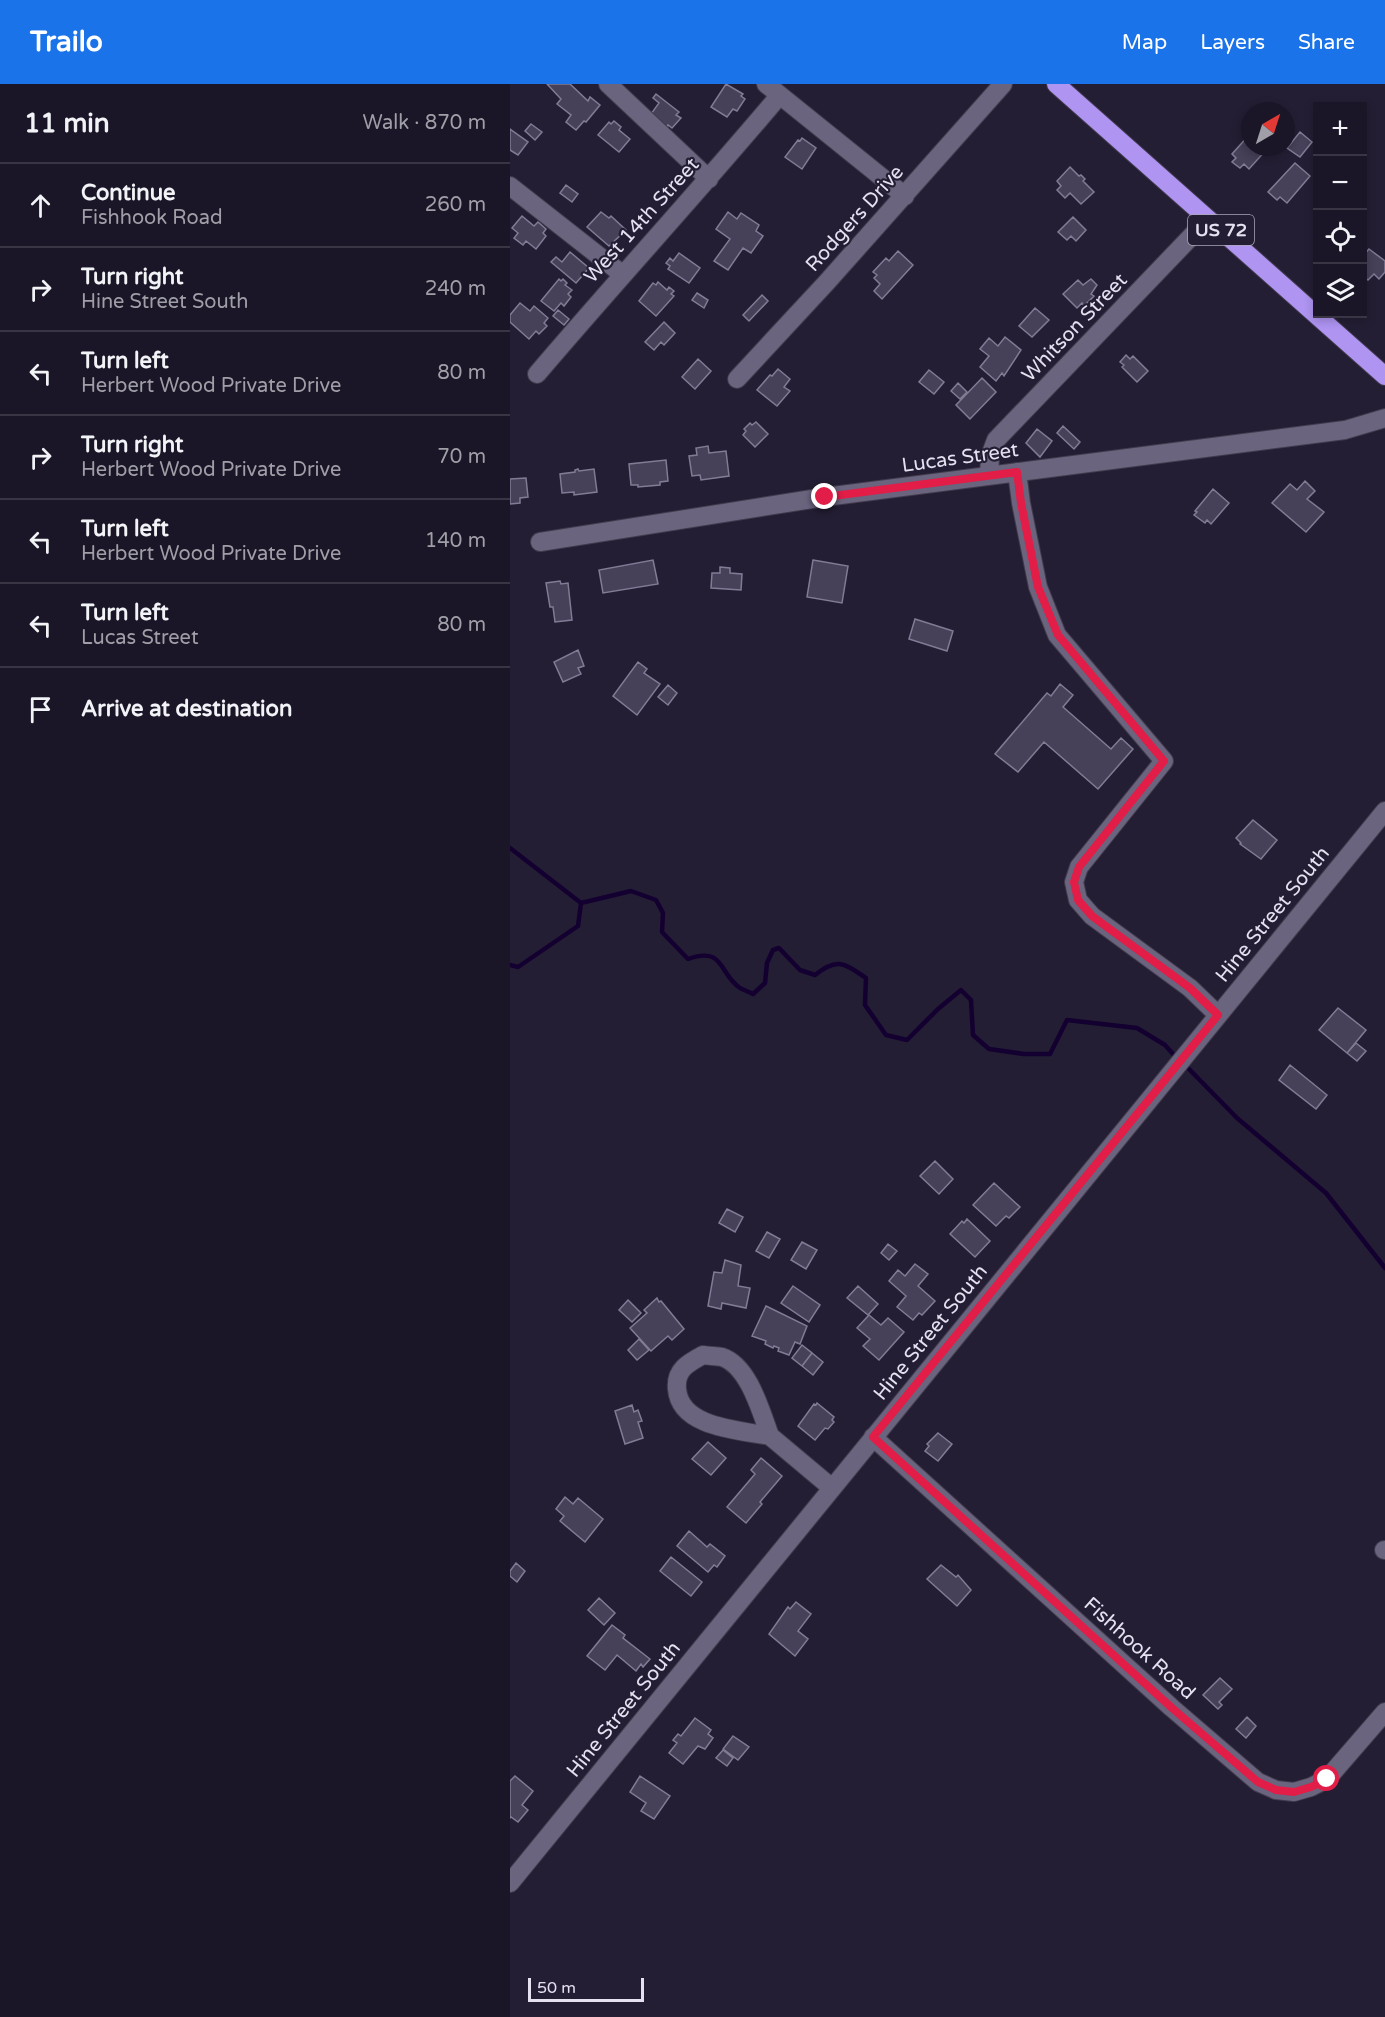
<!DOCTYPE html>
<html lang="en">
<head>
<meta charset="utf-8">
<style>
	body { margin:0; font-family:"Varela Round",sans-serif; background:#241f2f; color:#f1f3f6 }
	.controls { position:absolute; right:18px; top:18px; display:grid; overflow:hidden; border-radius:0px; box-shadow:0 3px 9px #0003 }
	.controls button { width:54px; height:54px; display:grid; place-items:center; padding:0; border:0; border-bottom:2px solid #393544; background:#1b1627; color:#f1f3f6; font:30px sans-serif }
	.compass { position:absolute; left:731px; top:18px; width:54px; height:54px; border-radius:50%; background:#1b1627; box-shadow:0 3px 9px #0003; rotate:39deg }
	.scale { position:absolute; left:18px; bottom:15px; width:116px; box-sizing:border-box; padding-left:6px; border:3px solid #e5e1f1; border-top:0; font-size:16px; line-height:21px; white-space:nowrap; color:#e5e1f1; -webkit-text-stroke:4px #241e34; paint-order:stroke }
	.stop { position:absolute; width:18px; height:18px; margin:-14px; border:4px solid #e11d48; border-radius:50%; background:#fff }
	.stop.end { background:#e11d48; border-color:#fff; box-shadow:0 2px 6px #0008 }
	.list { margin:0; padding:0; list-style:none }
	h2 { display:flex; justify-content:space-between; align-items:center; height:78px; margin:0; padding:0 24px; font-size:26px }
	h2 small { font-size:20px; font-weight:400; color:#a09fa7 }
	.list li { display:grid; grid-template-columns:39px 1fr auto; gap:18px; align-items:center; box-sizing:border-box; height:84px; padding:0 24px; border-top:2px solid #393544 }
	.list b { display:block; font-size:22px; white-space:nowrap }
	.list p { margin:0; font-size:20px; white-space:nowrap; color:#a09fa7 }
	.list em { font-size:20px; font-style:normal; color:#a09fa7 }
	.icon { flex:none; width:33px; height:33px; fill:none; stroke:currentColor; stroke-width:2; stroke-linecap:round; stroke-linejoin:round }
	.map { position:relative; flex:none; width:875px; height:1933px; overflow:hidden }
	header { display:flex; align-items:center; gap:36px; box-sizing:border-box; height:84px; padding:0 30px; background:#1a73e8; color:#fff }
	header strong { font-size:28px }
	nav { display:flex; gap:33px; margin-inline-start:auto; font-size:21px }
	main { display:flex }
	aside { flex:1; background:#1b1627 }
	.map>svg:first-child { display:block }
</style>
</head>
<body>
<header>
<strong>Trailo</strong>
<nav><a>Map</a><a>Layers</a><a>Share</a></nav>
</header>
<main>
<aside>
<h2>11 min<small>Walk · 870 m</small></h2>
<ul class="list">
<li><svg class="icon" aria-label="ahead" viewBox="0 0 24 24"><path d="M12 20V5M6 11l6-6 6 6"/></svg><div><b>Continue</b><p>Fishhook Road</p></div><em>260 m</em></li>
<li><svg class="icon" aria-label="right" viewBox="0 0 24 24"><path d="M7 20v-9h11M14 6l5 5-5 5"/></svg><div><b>Turn right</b><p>Hine Street South</p></div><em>240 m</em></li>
<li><svg class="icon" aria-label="left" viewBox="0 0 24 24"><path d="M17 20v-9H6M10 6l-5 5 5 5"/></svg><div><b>Turn left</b><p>Herbert Wood Private Drive</p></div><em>80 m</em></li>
<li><svg class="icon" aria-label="right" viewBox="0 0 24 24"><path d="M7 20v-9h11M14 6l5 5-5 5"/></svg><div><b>Turn right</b><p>Herbert Wood Private Drive</p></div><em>70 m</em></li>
<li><svg class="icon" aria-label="left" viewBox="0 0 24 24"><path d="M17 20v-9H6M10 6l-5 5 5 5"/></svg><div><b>Turn left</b><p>Herbert Wood Private Drive</p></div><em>140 m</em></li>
<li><svg class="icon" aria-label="left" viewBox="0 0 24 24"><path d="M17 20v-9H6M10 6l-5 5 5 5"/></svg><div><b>Turn left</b><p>Lucas Street</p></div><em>80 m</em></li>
<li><svg class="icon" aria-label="arrive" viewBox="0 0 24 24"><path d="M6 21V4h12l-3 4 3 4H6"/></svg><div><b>Arrive at destination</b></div></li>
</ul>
</aside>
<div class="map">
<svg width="875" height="1933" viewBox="0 0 875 1933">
	<rect width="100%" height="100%" fill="#241e34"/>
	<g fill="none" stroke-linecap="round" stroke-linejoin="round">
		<path stroke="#130030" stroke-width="4.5" d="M0,764L71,819
			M71,819L121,807L146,816L153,829L152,848L178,875C215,862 208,889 230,904C234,906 239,908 243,910L255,899L257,879L263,866L269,864L290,886L305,891C327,873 334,879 356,894L355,921L376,951L397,956L428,925L451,906L461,916L463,951L479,965L514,970H540L557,936L627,944L655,961L663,970
			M0,881L8,883L68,842L71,819
			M679,985L727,1034L816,1109L875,1184"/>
	</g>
	<path fill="#464058" stroke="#827b96" stroke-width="1.5" d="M37,0H60L78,17L80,13L90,21L76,38L74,37L66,46L56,38L61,31L47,20L51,15Z
		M216,0L233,10L231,12L235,15L227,27L223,25L217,33L201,23Z
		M146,10L169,28L166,31L171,34L162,44L158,41L157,43L141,30L149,19L143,14Z
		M104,37L111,43L109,46L120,55L109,68L88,51L99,38L101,40Z
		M21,40L32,48L25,56L15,47Z
		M0,45L18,58L8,71L0,66Z
		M790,48L802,58L790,73L777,64Z
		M740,50V63H755L757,65L739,85L734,80L730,84L722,78L726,74L722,70Z
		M292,54L306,64L292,85L275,73L288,56L290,57Z
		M785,79L800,92L777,119L770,113L767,116L758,108Z
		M560,83L569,92L571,91L575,95L573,97L584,108L571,120L560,109L555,114L547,106L551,102L547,97Z
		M56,101L68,110L62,118L50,109Z
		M91,128L99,134L101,132L116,146L99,162L77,143Z
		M218,128L227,135L231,129L249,141L246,147L253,152L241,169L233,164L218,186L204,177L220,155L206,145Z
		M12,132L24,142L28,138L36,145L33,149L36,152L26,165L16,157L13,161L4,154L8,149L2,144Z
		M563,133L576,146L566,157L561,152L557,156L548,148Z
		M859,165L875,177V188L869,195L864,190L858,196L852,191V173Z
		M388,167L403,181L372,215L364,207L370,200L364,194L367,191L363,188L376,174L379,177Z
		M60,168L79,184L66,199L41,178L46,173L52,178Z
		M169,169L190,184L179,199L158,185L160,182L156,179L160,174L163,177Z
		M49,195L51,197L53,195L57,199L55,201L62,206L58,210L61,213L54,222L51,219L44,227L31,217Z
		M581,195L587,201L581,210L584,212L574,222L572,219L567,224L553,210L568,196L573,201Z
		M148,198L157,206L159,203L164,207L161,210L164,212L146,232L129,217L143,199L146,201Z
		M187,209L198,216L194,224L182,216Z
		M252,211L258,217L239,237L233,231Z
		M10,219L20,227L24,222L38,234L34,239L37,242L29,250L26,247L19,255L0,238V231Z
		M525,224L539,236L522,253L509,242Z
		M48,226L59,235L54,241L43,232Z
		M154,238L165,249L154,261L151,258L144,266L135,258Z
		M495,253L511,266L494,292L492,289L486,297L470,283L479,272L470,265L479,254L488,262Z
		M616,271L620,275L623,272L638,287L627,298L612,283L614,281L610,278Z
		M188,275L201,287L185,305L172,293Z
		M268,285L280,295L274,303L280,307L267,322L247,306L260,291L262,292Z
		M419,286L434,298L424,310L409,298Z
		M472,294L486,308L460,335L446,321Z
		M448,299L457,308L450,315L441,307Z
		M246,338L258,350L245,363L233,351L236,347L234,345L240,339L242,341Z
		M553,342L570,358L564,365L547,349Z
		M527,345L542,357L530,373L516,359Z
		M198,362L199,369L216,367L219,392L191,396L190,391L182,392L179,372L187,371L186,364Z
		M156,376L158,397L150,398V401L128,403V401H121L119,380Z
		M68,385L69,387L84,385L87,408L64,411V408L52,409L50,390L65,388V386Z
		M16,394L18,413L10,414V419L0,420V395Z
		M795,397L805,407L797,415L814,428L796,448L762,419L780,400L787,406Z
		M703,405L719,419L701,440L697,436L695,439L684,431L687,428L685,427Z
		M143,476L148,500L93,509L89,486Z
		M303,476L338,482L332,519L297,513Z
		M210,483L220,484V489L232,490L231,506L201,504L202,489H210Z
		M50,497L51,500L58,499L62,536L45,538L43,523H40L36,499Z
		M405,535L443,547L437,567L399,555Z
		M68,566L74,582L68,584L71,590L53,598L44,578Z
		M128,578L137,585L134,589L150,600L127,631L103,612Z
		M550,600L563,611L553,623L601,665L611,654L623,665L588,705L534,658L508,688L485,670L537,609L541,612Z
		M158,601L167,609L158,621L148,613Z
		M743,736L767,756L751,775L730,760L731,759L726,754Z
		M828,924L856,946L837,969L809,946Z
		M846,959L856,967L847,977L837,969Z
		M780,981L817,1011L806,1025L769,996Z
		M425,1077L443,1095L429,1110L410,1092Z
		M484,1099L510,1123L499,1134L496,1132L486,1142L463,1121Z
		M217,1125L233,1133L225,1148L209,1139Z
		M457,1135L480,1157L465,1173L440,1150L452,1137L454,1139Z
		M257,1148L270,1155L259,1174L246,1167Z
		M292,1158L307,1166L296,1185L281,1176Z
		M378,1160L387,1167L379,1176L371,1169Z
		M215,1176L231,1181L228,1202L240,1204L236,1224L212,1219L211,1225L198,1222L204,1188L212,1189Z
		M405,1180L418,1190L408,1202L425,1217L412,1231L409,1229L403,1236L387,1223L396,1212L379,1197L388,1186L395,1192Z
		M283,1202L310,1221L299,1238L271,1219Z
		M348,1202L368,1220L358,1231L337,1214Z
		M147,1214L149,1218L151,1217L174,1245L162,1256L158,1252L141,1267L120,1244L137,1229L134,1226Z
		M118,1216L131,1229L122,1238L109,1226Z
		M256,1222L297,1242L290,1260L285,1258L279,1271L268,1267L269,1264L264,1262L263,1264L255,1260L256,1257L242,1252Z
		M359,1231L371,1241L378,1234L394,1248L369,1276L353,1262L360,1255L347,1244Z
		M129,1255L139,1266L127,1276L118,1266Z
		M292,1261L302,1269L292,1282L282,1274Z
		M302,1269L313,1278L303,1291L292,1282Z
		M307,1319L324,1333L322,1336L324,1338L318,1345L315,1344L305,1356L288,1342L304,1320L306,1321Z
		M122,1321L124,1328L128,1326L132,1337L128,1338L133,1354L115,1360L105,1327Z
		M428,1349L442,1360L428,1377L415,1367L419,1362L417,1360Z
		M198,1358L216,1374L201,1391L182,1375Z
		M251,1374L272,1392L250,1418L252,1420L236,1439L217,1423L245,1390L241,1386Z
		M55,1413L63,1420L68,1414L93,1435L75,1458L50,1437L54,1432L46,1425Z
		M179,1447L197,1463L200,1460L215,1472L207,1483L204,1481L198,1488L167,1462Z
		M161,1473L192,1498L181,1512L150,1487Z
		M6,1479L15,1487L7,1498L0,1492V1487Z
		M431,1481L446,1493L448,1491L461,1506L447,1522L417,1495Z
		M89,1514L105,1529L94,1541L78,1526Z
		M286,1518L301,1530L288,1547L298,1555L285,1572L259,1550L278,1523L280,1525Z
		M102,1541L115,1551L113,1554L140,1575L133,1583L131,1580L126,1587L107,1571L95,1586L77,1572Z
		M710,1594L722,1605L709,1618L712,1621L708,1625L693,1611Z
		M737,1633L746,1642L736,1654L726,1645Z
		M185,1634L201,1646L198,1650L203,1654L195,1665L188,1662L173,1680L159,1669L167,1659L163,1656L168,1650L171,1652Z
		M223,1652L239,1663L228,1676L213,1665Z
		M213,1666L223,1674L217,1682L206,1674Z
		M5,1692L23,1707L12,1721L18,1726L8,1738L1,1733L0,1734V1697Z
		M130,1692L160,1712L144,1735L131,1727L136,1719L120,1708Z"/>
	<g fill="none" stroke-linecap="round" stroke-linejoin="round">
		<defs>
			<path id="minor" d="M98,0L199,95
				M256,0L395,112
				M0,102L112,190
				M27,290C107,196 190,106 269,12
				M227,295L317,198L493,0
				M507,388L511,419L528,503L547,551L654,677L569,783L564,798L568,816L582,832L680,904L708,931
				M479,391L480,372L486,356L698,135
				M30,458L315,413L835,346L875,334
				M193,1271C199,1272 206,1272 212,1273C239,1282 251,1328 260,1352C230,1346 170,1344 167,1305C165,1286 178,1279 193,1271Z
				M260,1352L322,1404
				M363,1353L662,1624L748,1698L766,1706L784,1708L801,1703L817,1695L875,1628
				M874,1466H875
				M0,1799L875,727"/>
			<path id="highway" d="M546,0L875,292"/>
		</defs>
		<use href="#minor" stroke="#423b4e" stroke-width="20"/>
		<use href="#highway" stroke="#423b4e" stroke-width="20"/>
		<use href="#minor" stroke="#6a647e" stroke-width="18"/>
		<use href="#highway" stroke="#af94f2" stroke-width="18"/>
	</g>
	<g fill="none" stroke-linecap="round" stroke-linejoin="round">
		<path stroke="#e11d48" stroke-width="8" d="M315,413L507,388L511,419L528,503L548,551L654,677L569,783L564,798L568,816L582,832L680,904L708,931L363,1353L662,1624L748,1698L766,1706L784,1708L801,1703L817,1695"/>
	</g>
	<g text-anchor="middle" stroke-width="4.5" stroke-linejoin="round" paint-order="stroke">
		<rect fill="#241e34" stroke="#aba6b8" stroke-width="1.5" x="678" y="131" width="66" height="30" rx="4.5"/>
		<g font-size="18" font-weight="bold" fill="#e5e1f1">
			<text x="711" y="152">US 72</text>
		</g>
		<g font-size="20" fill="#e5e1f1" stroke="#241e34">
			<text transform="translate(344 134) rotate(-48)" y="7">Rodgers Drive</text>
			<text transform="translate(131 136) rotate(-48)" y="7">West 14th Street</text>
			<text transform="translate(564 243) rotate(-46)" y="7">Whitson Street</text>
			<text transform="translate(450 373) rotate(-8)" y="7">Lucas Street</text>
			<text transform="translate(762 830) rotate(-51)" y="7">Hine Street South</text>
			<text transform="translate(420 1248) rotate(-51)" y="7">Hine Street South</text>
			<text transform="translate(630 1564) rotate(42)" y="7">Fishhook Road</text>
			<text transform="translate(113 1625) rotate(-51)" y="7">Hine Street South</text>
		</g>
	</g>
</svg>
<div class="controls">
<button>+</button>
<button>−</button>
<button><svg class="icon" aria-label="locate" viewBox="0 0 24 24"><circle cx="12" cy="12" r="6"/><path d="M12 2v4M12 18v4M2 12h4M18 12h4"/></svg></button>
<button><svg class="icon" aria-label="layers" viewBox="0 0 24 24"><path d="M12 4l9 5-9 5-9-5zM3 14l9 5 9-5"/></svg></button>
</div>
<svg class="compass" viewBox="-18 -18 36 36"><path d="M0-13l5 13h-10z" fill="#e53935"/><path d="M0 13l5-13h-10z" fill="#a09fa7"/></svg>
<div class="scale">50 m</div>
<div class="stop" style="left:817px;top:1695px"></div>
<div class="stop end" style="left:315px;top:413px"></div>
</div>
</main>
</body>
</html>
